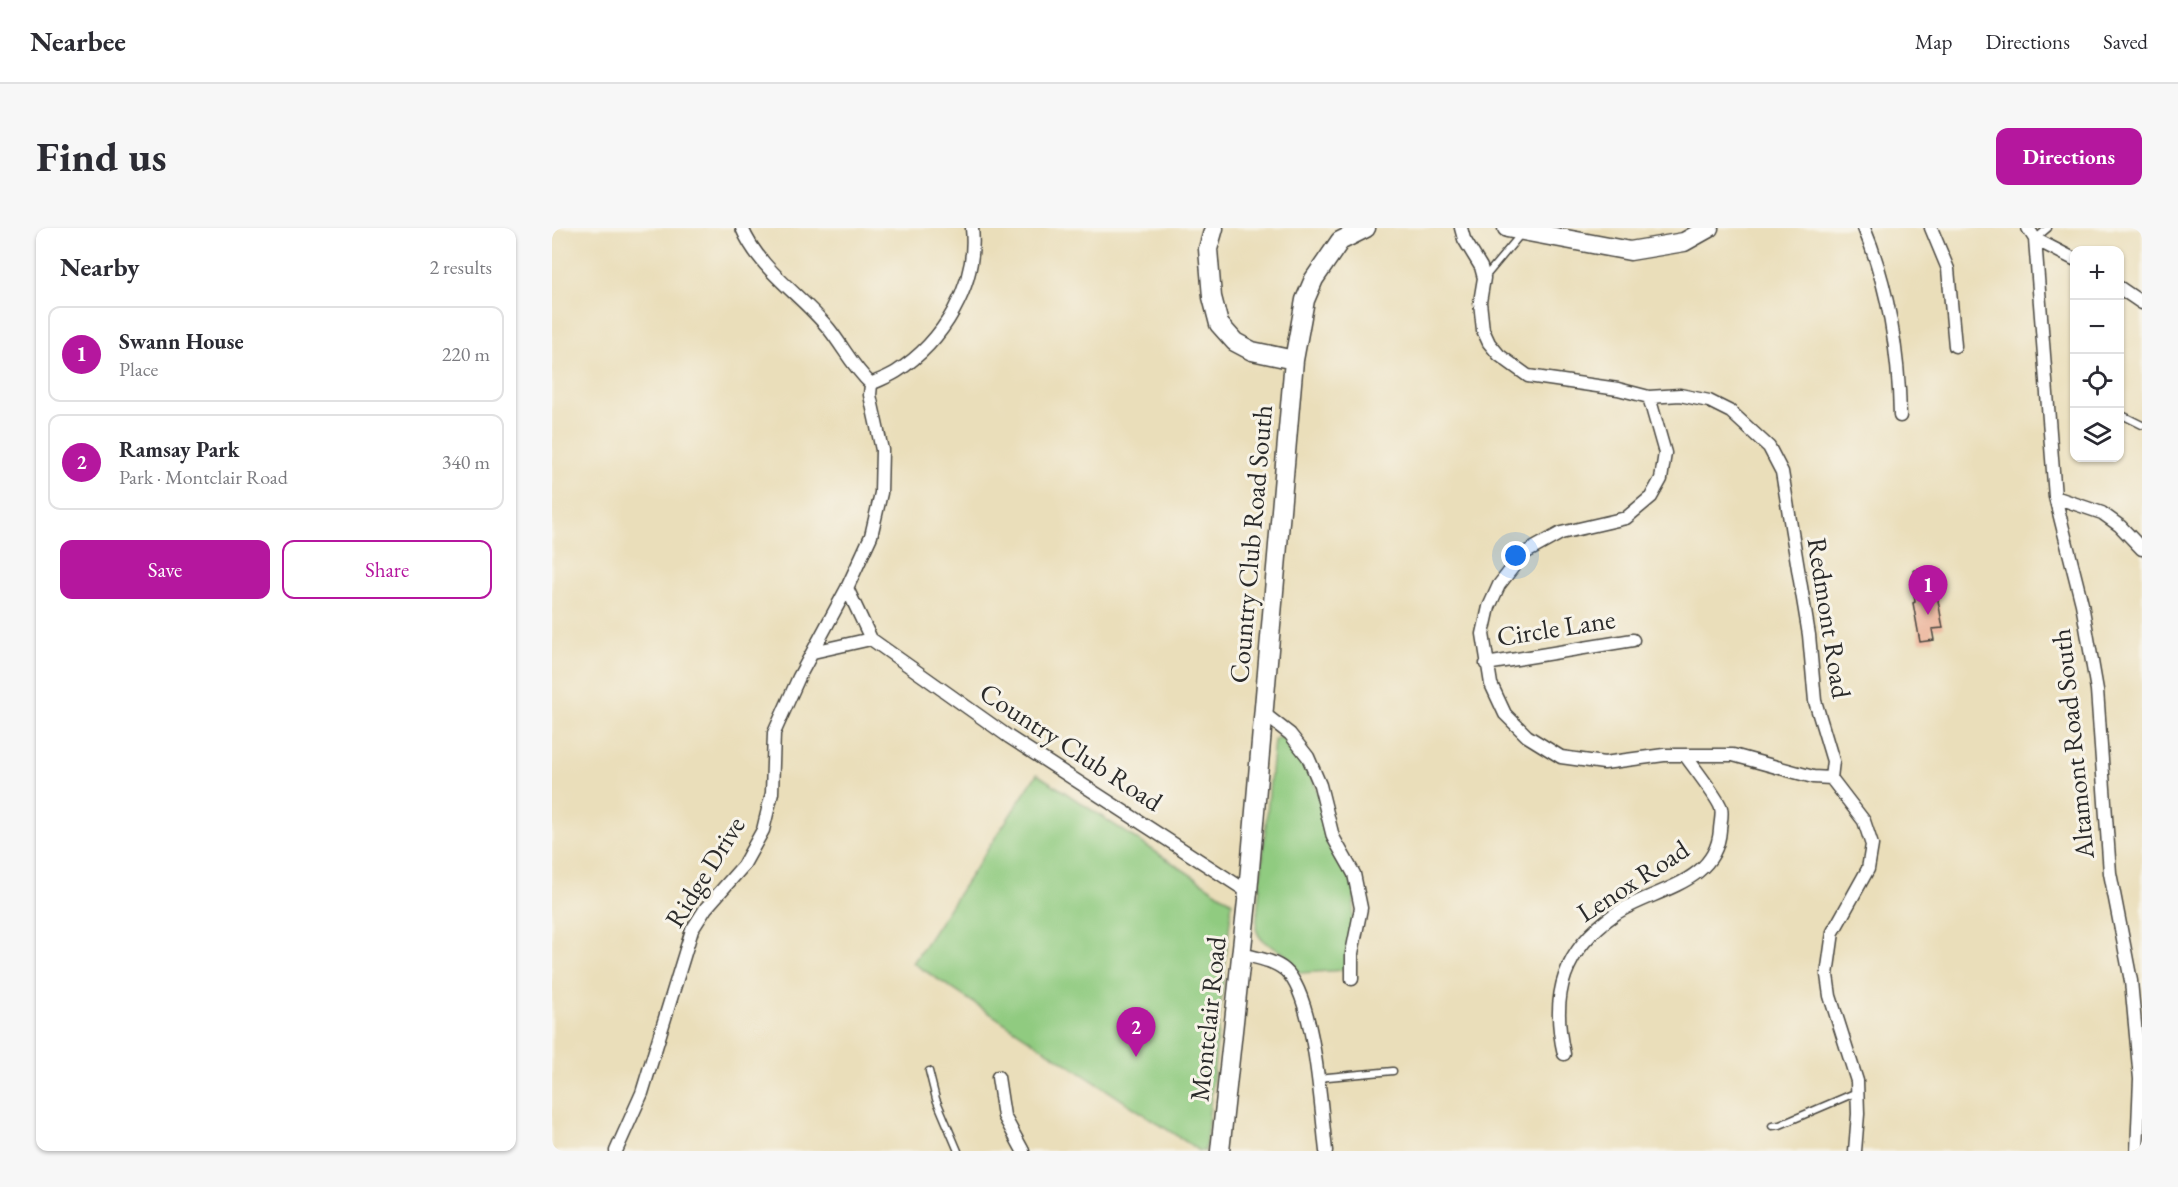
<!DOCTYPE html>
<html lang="en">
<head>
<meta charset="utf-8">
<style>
	body { margin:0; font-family:"EB Garamond",serif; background:#f7f7f7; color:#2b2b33 }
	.controls { position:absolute; right:18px; top:18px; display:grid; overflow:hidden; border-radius:12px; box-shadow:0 2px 4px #0004 }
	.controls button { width:54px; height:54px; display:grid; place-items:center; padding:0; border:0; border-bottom:2px solid #e1e1e2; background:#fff; color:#2b2b33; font:30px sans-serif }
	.you { position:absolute; left:964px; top:328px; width:21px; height:21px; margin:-15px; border:4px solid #fff; border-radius:50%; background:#1a73e8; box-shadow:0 0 0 9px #1a73e833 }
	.badge { display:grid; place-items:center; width:39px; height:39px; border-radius:50%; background:#b5179e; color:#fff; font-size:20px; font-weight:700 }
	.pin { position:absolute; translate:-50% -50px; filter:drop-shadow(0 2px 3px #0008) }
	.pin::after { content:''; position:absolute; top:32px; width:21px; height:18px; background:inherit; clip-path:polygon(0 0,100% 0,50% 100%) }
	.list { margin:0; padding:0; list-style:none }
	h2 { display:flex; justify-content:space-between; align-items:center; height:78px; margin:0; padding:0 24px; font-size:26px }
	h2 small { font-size:20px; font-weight:400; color:#7c7c81 }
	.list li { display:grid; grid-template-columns:39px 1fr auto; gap:18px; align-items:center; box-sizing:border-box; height:96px; margin:0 12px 12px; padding:0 12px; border:2px solid #e1e1e2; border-radius:12px }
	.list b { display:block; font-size:22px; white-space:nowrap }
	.list p { margin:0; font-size:20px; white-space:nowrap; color:#7c7c81 }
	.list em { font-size:20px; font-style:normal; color:#7c7c81 }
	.actions { display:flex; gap:12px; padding:18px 24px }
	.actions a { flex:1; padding:14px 0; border:2px solid #b5179e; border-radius:12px; text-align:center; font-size:21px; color:#b5179e }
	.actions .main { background:#b5179e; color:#fff }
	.icon { flex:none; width:33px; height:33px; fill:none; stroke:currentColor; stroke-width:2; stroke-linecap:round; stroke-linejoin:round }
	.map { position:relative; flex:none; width:1590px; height:923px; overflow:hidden; border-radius:12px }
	header { display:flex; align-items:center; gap:36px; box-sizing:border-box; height:84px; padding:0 30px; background:#fff; border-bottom:2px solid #e1e1e2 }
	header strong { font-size:28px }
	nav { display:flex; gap:33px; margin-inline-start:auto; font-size:21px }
	.intro { display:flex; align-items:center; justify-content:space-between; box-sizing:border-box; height:144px; padding:0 36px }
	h1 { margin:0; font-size:42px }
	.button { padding:15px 27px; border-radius:12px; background:#b5179e; color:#fff; font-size:21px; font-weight:700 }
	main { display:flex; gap:36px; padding:0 36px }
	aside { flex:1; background:#fff; border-radius:12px; box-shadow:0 2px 4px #0004 }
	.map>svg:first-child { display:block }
</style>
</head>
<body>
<header>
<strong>Nearbee</strong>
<nav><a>Map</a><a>Directions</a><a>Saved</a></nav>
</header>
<div class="intro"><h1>Find us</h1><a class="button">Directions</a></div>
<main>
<aside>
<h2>Nearby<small>2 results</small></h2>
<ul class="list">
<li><span class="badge">1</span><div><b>Swann House</b><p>Place</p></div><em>220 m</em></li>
<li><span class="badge">2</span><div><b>Ramsay Park</b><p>Park · Montclair Road</p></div><em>340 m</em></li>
</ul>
<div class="actions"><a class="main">Save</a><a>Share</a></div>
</aside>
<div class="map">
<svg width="1590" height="923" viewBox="0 0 1590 923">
	<rect width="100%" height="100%" fill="#f7f3e8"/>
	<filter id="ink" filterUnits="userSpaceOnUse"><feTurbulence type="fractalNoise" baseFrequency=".0167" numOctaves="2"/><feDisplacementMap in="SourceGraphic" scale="12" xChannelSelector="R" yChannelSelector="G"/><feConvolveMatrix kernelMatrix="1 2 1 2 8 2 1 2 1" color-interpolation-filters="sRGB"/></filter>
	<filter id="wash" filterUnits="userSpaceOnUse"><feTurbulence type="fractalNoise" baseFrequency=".008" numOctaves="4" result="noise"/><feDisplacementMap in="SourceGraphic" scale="24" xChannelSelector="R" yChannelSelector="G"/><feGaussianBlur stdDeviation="1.35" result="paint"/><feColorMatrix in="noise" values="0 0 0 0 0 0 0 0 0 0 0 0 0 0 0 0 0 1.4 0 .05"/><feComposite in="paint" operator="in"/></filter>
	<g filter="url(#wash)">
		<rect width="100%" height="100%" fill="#eadeba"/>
		<path fill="#90cb80" stroke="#5e7b56" stroke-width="1.5" d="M727,509C744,514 750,526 757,541L803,665L800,696L792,742L748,745C743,739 739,730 733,726C721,718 707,715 704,700L722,512Z
			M485,546L680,674L653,923H648L361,735Z"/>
		<g id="blocks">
			<path fill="#ecb39a" d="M1380,339L1391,400L1380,401L1382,412L1368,414L1361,375L1363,374L1361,360H1365L1362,342Z"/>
		</g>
	</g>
	<g filter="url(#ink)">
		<use href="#blocks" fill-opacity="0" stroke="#484640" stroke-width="1.5"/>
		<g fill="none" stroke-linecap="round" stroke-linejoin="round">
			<defs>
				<path id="lane" d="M1483,11L1496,0
					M933,49L969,6
					M1568,186L1590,197
					M377,843L384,871L406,923
					M765,850L841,843
					M1220,898L1228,897L1305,864"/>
				<path id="street" d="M909,0L912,11L929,39L932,50L928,74L931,102L937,115L947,127L976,148L1066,161L1097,169L1128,167L1157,173L1179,184L1217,219L1230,244L1257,407L1263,473L1281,533L1279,550L1312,593L1320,617L1316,641L1281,704L1275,747L1278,768L1305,853L1306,886L1303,923
					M1312,0C1336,57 1347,126 1348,188
					M1379,0L1396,41L1403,118
					M1476,0L1483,11L1503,269L1530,376L1545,462L1558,645L1579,753L1588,851L1585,923
					M1483,11L1522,31
					M1568,60L1590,75
					M319,156C327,152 336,149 344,144C391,114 426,57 420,0
					M1097,169L1113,225L1109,251L1099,269L1074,290L1009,305L971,326L947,357L937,379L931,406L939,456L953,486L975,508L1009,529L1052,535L1112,527H1181L1261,549L1279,550
					M1503,269L1550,285L1568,298L1590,321
					M295,360L319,411L457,509L696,664
					M261,424L319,411
					M934,436L1081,412
					M711,485L738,506L756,529L768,557L781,609L802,646L809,680L800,725V751
					M690,726C704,730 721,732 733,742C763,768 769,882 774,923
					M1012,826C998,766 1012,722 1063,686C1100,661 1164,657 1168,602C1168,596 1171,586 1169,580C1166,570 1140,537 1133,527
					M446,849L452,888L471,923
					M64,923L90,865L140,702L154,680L191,638L211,602L220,565L222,505L247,449L295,360L319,308L329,265L330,222L318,167L319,156C301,139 292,120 277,101C249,66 208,43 190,0"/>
				<path id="secondary" d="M662,0L656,21L660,69L667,96L683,114L700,123L742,132
					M955,0L1078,23L1132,14L1157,0
					M668,923L696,664L742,132L753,72L762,51L788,13L814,0"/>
			</defs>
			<use href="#lane" stroke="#484640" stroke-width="9"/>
			<use href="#street" stroke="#484640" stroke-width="15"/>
			<use href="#secondary" stroke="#484640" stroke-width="21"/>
			<use href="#lane" stroke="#fff" stroke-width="6"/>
			<use href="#street" stroke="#fff" stroke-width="12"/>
			<use href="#secondary" stroke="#fff" stroke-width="18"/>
		</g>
	</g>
	<g text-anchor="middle" stroke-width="6" stroke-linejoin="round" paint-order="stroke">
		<g font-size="27" fill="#2b2b2b" stroke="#f7f3e8">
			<text transform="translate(699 316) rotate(-85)" y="9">Country Club Road South</text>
			<text transform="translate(1277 390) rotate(81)" y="9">Redmont Road</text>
			<text transform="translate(1004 400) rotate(-9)" y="9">Circle Lane</text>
			<text transform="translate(1521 516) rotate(-96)" y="9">Altamont Road South</text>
			<text transform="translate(519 519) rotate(33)" y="9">Country Club Road</text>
			<text transform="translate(153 644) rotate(-58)" y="9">Ridge Drive</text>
			<text transform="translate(1081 653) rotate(-33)" y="9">Lenox Road</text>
			<text transform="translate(656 791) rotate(-84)" y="9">Montclair Road</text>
		</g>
	</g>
</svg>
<div class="controls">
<button>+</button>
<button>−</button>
<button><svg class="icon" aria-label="locate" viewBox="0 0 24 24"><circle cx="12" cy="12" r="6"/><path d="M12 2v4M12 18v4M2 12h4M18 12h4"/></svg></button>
<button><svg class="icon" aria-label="layers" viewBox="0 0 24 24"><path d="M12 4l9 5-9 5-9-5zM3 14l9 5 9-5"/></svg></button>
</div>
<div class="you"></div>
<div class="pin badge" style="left:1376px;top:387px">1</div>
<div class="pin badge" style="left:584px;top:829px">2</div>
</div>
</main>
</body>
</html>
